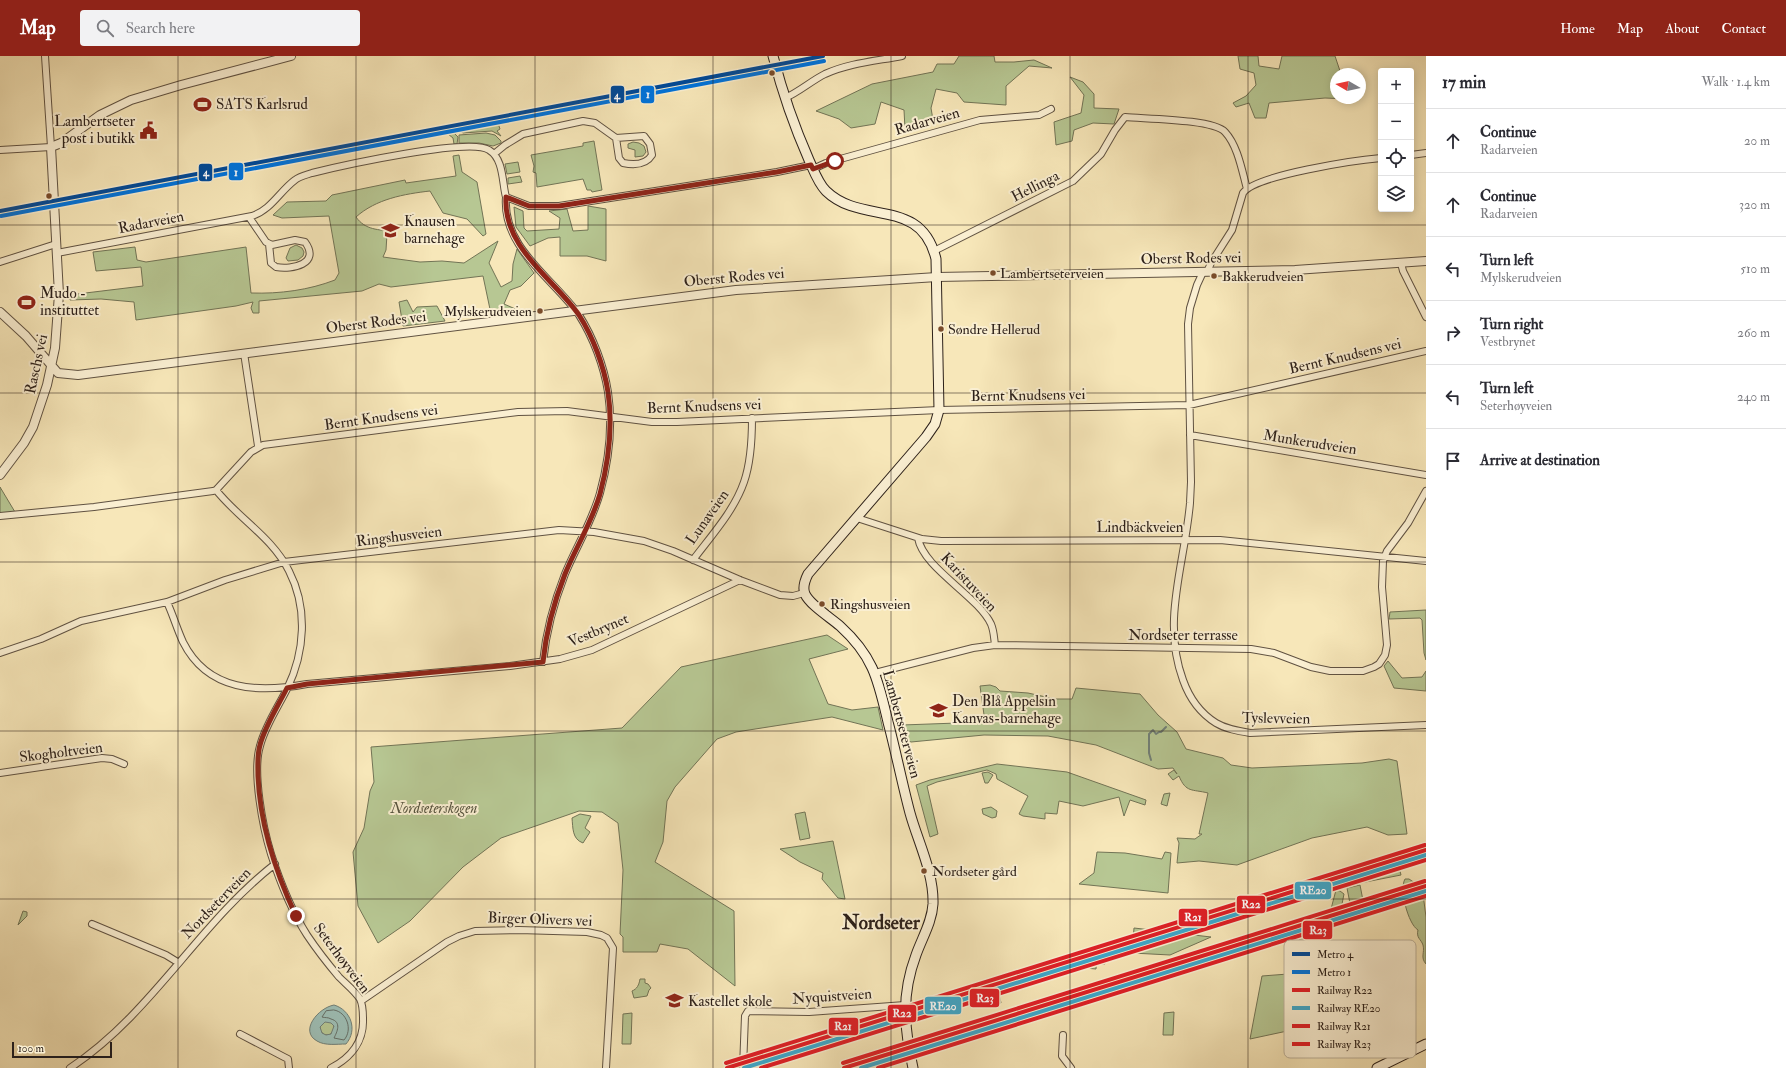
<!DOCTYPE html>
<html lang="en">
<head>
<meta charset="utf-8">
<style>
	body { margin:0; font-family:"IM FELL Double Pica",serif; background:#f2f2f3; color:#2b2b33 }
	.controls { position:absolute; right:12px; top:12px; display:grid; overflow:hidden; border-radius:4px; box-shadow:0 2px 10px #0003 }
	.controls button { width:36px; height:36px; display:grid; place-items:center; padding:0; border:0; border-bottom:1px solid #e1e1e2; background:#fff; color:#2b2b33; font:20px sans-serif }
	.compass { position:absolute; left:1330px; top:12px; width:36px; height:36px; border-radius:50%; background:#fff; box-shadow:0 2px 10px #0003; rotate:279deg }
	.scale { position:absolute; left:12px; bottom:10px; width:100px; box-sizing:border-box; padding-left:4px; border:2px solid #2d211a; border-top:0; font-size:11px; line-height:14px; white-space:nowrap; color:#2d211a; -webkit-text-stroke:3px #faefd2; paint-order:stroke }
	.stop { position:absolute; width:12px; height:12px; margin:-9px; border:3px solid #8f2418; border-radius:50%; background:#fff }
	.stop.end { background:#8f2418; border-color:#fff; box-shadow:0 1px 4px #0008 }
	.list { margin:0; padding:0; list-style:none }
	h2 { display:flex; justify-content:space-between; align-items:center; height:52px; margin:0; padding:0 16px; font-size:17px }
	h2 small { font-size:13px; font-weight:400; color:#7c7c81 }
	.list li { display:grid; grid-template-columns:26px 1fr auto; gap:12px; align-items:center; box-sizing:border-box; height:64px; padding:0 16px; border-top:1px solid #e1e1e2 }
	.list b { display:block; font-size:15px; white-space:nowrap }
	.list p { margin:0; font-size:13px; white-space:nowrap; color:#7c7c81 }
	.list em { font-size:13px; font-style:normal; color:#7c7c81 }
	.icon { flex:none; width:22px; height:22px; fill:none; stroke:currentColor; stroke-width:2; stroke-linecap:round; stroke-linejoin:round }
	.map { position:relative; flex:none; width:1426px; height:1012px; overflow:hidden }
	header { display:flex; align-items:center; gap:24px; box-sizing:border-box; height:56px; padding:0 20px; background:#8f2418; color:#fff }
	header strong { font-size:19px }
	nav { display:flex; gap:22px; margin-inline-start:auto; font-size:14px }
	.search { width:280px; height:36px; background:#f2f2f3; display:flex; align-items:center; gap:10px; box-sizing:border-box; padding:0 14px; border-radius:4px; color:#7c7c81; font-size:15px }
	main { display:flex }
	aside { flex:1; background:#fff }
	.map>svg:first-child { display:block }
</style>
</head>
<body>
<header>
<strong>Map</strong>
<div class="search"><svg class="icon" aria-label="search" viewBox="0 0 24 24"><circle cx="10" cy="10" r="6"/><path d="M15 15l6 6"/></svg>Search here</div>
<nav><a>Home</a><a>Map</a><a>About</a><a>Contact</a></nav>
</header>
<main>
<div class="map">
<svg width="1426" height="1012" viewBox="0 0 1426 1012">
	<rect width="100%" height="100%" fill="#f7e7b9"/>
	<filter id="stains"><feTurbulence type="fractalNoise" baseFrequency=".005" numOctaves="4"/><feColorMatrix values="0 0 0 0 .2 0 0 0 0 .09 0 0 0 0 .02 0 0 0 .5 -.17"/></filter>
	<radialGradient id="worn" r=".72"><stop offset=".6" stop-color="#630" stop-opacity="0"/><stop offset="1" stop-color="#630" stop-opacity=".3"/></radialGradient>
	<path fill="#b7c793" stroke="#727456" d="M959,0H994L995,6H1014L1034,4L1052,12L1029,10L1006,30V49L964,46L957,37L936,33L931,52L933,64L905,73L904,54L881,46L875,68L851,72L839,63L816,55L872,28L933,16L937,8H954Z
		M1238,0H1258L1259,10L1279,13L1282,0H1335L1341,18H1336V42L1349,43L1325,42L1269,47L1266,62H1255L1249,47L1236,51L1233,47L1246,40L1256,29L1254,17L1240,13Z
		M1070,21L1083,26L1094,38V52L1119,53L1114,68L1093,67L1074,74L1072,85L1056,89L1054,66L1081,57L1084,39Z
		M498,67L500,73L497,75L501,80L492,75L463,77L457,73L461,72L464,73Z
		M451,74L458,81L457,88H454L453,82L448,78H445V75Z
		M486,77L495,79L501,85V87L493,90L479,87H459V79Z
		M594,85L602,134L592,136L591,134H587L583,123L537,131L536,117L533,116L534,110L531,99L583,90V87Z
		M633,86L639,87L644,90L646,96L643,100L635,101V94L628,92V88Z
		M459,99L462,116L477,126L486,178L483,180L467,163L443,157L430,135C404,138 376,143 356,161C365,174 379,174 393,175L387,178L386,194L383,201L420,206L442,205L464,207L498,185L489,207L501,231L512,225L513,208L517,193L534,217L521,230L510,234L504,248L520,255L491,258L483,220L391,231L379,228L362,235L259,245V257H253L251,252L253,246L236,250L136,264L134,246L101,243L70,244L69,239L143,230L141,211L96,215L93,196L135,191L137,204L146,206L246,191L251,237C280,238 309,234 335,224L339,217L329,160L282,162L273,159L287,146L326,145L332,139L405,124L406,127L456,120L453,100Z
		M518,106L520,116L507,118L505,108Z
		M520,120L522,126L508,128V122Z
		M588,150L606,153V205L587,200H560V181L548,182L530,190L516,171L514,151L523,155L524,172L527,175L559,173L560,162L549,155L567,153L573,175L588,174Z
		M296,189L302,192L304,196L303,200L298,204L288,205L286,202L290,192Z
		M407,244L413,256L417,251L437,250L445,265L403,270L399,246Z
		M0,431L15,456L0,457Z
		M1426,554V604L1424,597L1422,564L1420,562L1389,563L1390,556Z
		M827,579L848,593L809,603L828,648L852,654L878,651L883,674L832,661L736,676L717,683L675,731L667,745L663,786L655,806L734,855L735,930L688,893L660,888L657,896H623V881L620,878L623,814L618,767L602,756L579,755L501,782L463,811L410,865L378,887L358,850L353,796L364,772L370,735L374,726L371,691L622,672L681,611Z
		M1388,605L1402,622L1422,621L1426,615V635L1394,632L1384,610Z
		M990,629L996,631L1000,635L1028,637L1055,643H1072L1076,632L1140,638L1158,659L1177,676L1186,693L1223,702L1231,709L1252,712L1362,707L1389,703L1397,705L1407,778L1388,779L1367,771L1312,782L1237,809L1199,805L1177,807L1179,787L1177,782L1195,783L1202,778H1199L1208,737C1192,733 1186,737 1179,720L1173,724L1168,718L1174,714L1177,718L1173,712L1158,713L1096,689L1048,680L984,679L911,686L902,682V669L985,666L980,630Z
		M997,708L1067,716L1146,744L1145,749L1130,744L1124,760L1119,741L1083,750L1059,745L1057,758L1045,757V763L1023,760L1019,758L1028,740L997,723L996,718L987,714L937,726L927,730L938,778L930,781L916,729L930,724Z
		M988,716L993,719L988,727H985L982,717Z
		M1170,737L1167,750L1161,748L1164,738Z
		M991,751L997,755L996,761L992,762L983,758L982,753Z
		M805,756L810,782L800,784L795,758Z
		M580,758L591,760L585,772L590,776L583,787C572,783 573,772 572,762Z
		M833,785L845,843L838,842L822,823L823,817L800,806L780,793Z
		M1097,796L1125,797L1162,803L1165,796L1171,797L1168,837L1079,828L1094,817Z
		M1400,815L1401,819L1340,831L1339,827Z
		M1405,823H1409L1418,829L1423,838L1426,861V908C1420,901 1425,897 1423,889C1421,883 1416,882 1418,874C1408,868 1399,833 1405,823Z
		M1329,825L1333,830L1331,838L1329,839L1322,829Z
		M1360,829L1366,860L1353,863L1347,832Z
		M1336,834L1340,835L1344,838L1342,848L1344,855L1342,860L1335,864L1329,861L1325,857L1331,853Z
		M23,855L27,856V860L18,869Z
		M1134,872L1211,881L1170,899L1132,897Z
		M1300,882L1317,884L1313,917L1295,914Z
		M1074,896L1097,898L1096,913L1073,911Z
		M1101,898L1110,899L1108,906H1106L1105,908H1100Z
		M1288,918C1298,925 1304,924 1314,919L1321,960L1320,968L1250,983L1262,920Z
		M640,923H645V927L648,928L651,932L649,934L647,940L634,942L632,935C637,933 639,929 640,923Z
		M999,937L1001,947L990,949L988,941Z
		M1174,956L1173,979H1163L1164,957Z
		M632,957L631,988H622L623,958Z
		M320 972a7 7 0 1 1 14 0a7 7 0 1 1-14 0Z"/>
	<path fill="#9ebfb6" stroke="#718078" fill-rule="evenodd" d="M334,949C351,954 358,974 346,988C337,988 325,990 317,985C299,975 318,952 334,949ZM325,966L331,967L334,970L331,978L326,979L322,977L320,971Z"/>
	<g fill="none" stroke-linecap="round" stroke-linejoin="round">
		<path stroke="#667068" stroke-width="1" d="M334,954C347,956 353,974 344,984L334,982C337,976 342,966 331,963C328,961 325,962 322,961L326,955Z"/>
		<path stroke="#718078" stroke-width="2" d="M1151,704L1149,697V678L1153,674L1156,678L1159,676H1161L1166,671"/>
		<defs>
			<path id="minor" d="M785,42C799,36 811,25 825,18C849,7 876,5 902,0
				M0,94L51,91L45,0
				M494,98L505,89L523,78L583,65L595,67L616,82L619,102L623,107C633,109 646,109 652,99L650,88L644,80L616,82
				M1411,99L1426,97
				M813,113L826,107L980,64L1039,59L1051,53
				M506,141C502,192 553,222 579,259C593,281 604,310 608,336C613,370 609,404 600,437C592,466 576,491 565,518C554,546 546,576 543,606
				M249,161L266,186L272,189L295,184L305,186C321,208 292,214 276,211L271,207L269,188
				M934,195L1073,125L1101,98L1115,74L1125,61C1146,63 1213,63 1225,76C1238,90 1242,115 1247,133
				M57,197L252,160C271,154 280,135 295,124C300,120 306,119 312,117C340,110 470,81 489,94C504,103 502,127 506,141L529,150H559L777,116L811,109
				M0,206L56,188
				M1401,207L1403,215L1426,261
				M1203,216L1197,229L1190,252L1188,268L1191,426L1190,447C1185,507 1161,565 1183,624C1189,641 1200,657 1216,667C1226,673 1238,675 1250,677L1426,669
				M1207,216L1211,207L1232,174L1243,137C1255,119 1357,104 1381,102
				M244,297L258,390
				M1190,379L1426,419
				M216,434C239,463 272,481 289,515C308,552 305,596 287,633C278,651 265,670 260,690C252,716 263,772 271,798C280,826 291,854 307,879C317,894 328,908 339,921C346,928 355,935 360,943C363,949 363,956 363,963C364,986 350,1002 331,1012
				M0,460L94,451L213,435L216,434L251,396L263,389L518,356L567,355L652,366H677L939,354L1189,349L1426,295
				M857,462L922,483L941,485L1220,484L1426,505
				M918,482C923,512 978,540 991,568C994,575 994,582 995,589
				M693,504C711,480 734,455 744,426C751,406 752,384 752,362
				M167,546C173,559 177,573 183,586C208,636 259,637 307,628L510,610L560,603L592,594L740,524
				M0,597L41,583L81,565L167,546L225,524L284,506L559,474L594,476L644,485L673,495L740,524L780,539L793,540L804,537
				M875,617L973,592L995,589L1251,593L1274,597L1311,611L1330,615H1363L1374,611L1379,608L1385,599L1387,589L1382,531L1383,505L1387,495L1408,467L1426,435
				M0,717L102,702L112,703L124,708
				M92,868L166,899L179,907
				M361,945L447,886L459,880L475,875L519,874L587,876L601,879L607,882L613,892L606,1012
				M240,978L284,1001L288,1003L289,1012
				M1063,979L1062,1000L1071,1012
				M70,1012C152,958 198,868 275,808
				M743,1012L745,960L748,955L809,956L905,949"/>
			<path id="tertiary" d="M0,256L26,280L58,317L78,319L736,234L937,221L1295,214L1426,205
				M0,419L24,387L33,371L47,329L55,292L59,238L51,91L61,87L100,59L131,44L181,29L291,0"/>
			<path id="secondary" d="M773,0C782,35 794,70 809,104C814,115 818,127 826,135C862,170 921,140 936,203L939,354L935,368L926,381L808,518C805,524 802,531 805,538C810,549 831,562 840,570C874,601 878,624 888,666C896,696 902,727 910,757C918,786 934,817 933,848C932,866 922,882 916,899C901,939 904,971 913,1012
				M1377,1012L1426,988"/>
		</defs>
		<use href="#minor" stroke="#605242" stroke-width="8"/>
		<use href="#tertiary" stroke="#605242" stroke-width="10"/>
		<use href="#secondary" stroke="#2d211a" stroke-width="11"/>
		<use href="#minor" stroke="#faefd2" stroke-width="6"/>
		<use href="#tertiary" stroke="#faefd2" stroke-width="8"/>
		<use href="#secondary" stroke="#faefd2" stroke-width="9"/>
		<defs>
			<path id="rail-1" d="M727,1012L1426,794
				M844,1012L1426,830"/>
			<path id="rail-2" d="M744,1012L1426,799
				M861,1012L1426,835"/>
			<path id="rail-3" d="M726,1007L1425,789
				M843,1007L1425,825"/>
			<path id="rail-4" d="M761,1012L1426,804
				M878,1012L1426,840"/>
		</defs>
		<use href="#rail-1" stroke="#faefd2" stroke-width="7"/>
		<use href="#rail-2" stroke="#faefd2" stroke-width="7"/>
		<use href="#rail-3" stroke="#faefd2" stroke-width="7"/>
		<use href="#rail-4" stroke="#faefd2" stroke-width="7"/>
		<use href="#rail-1" stroke="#df2027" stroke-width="4"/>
		<use href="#rail-2" stroke="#3fa7c9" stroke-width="4"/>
		<use href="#rail-3" stroke="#df2027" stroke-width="4"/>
		<use href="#rail-4" stroke="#df2027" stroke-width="4"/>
		<defs>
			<path id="metro-1" d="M0,155L823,0"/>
			<path id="metro-2" d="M1,160L824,5"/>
		</defs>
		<use href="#metro-1" stroke="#faefd2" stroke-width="7"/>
		<use href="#metro-2" stroke="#faefd2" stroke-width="7"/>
		<use href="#metro-1" stroke="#004a98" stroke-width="4"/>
		<use href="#metro-2" stroke="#0073db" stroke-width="4"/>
	</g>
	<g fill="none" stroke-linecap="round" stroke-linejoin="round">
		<path stroke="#8f2418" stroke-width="5" d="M296,860C275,815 260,769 258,720C258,710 257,699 260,689C265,670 278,650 287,632L307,628L543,606C546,576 554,546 565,518C576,491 592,466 600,438C609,404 613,370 608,336C604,310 593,281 579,259C553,222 503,192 506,141L529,150H559L777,116L811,109L813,113L835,105"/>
	</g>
	<path fill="none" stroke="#2d211a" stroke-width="1" stroke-opacity="0.55" d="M178,0V1012M356,0V1012M535,0V1012M713,0V1012M891,0V1012M1070,0V1012M1248,0V1012M0,169H1426M0,337H1426M0,506H1426M0,675H1426M0,843H1426"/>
	<defs>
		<symbol id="stadium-bare" viewBox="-9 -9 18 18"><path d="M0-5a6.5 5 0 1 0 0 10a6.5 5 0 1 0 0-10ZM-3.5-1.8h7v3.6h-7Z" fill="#8f2418" stroke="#faefd2" stroke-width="2.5" paint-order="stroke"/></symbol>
		<symbol id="civic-bare" viewBox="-9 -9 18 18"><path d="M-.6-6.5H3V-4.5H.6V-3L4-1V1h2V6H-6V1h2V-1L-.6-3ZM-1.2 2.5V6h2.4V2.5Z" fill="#8f2418" stroke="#faefd2" stroke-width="2.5" paint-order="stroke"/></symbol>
		<symbol id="school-bare" viewBox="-9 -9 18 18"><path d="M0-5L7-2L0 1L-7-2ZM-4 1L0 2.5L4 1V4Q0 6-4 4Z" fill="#8f2418" stroke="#faefd2" stroke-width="2.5" paint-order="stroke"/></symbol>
	</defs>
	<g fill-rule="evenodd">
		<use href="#stadium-bare" x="190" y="36" width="25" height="25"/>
		<use href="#civic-bare" x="136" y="62" width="25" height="25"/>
		<use href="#school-bare" x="378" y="162" width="25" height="25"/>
		<use href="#stadium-bare" x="14" y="234" width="25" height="25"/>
		<use href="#school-bare" x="926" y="642" width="25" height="25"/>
		<use href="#school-bare" x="662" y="932" width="25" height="25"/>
	</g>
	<g fill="#7a4b2a" stroke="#faefd2" stroke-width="1.5">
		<circle cx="772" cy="17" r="3.5"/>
		<circle cx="49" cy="140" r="3.5"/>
		<circle cx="993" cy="217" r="3.5"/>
		<circle cx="1214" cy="220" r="3.5"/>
		<circle cx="540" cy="255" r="3.5"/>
		<circle cx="941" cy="273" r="3.5"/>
		<circle cx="822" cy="548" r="3.5"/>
		<circle cx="924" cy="815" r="3.5"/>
	</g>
	<g text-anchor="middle" stroke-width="4" stroke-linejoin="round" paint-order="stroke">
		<g font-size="14" fill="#2d211a" stroke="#faefd2" text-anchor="start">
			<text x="1000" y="222">Lambertseterveien</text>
			<text x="1222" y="225">Bakkerudveien</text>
			<text x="532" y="260" text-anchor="end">Mylskerudveien</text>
			<text x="948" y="278">Søndre Hellerud</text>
			<text x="830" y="553">Ringshusveien</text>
			<text x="932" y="820">Nordseter gård</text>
		</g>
		<g font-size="15" fill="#2d211a" stroke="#faefd2" text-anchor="start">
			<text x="216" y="53">SATS Karlsrud</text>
			<text x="135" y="70" text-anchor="end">Lambertseter<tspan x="135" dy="17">post i butikk</tspan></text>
			<text x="404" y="170">Knausen<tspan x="404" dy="17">barnehage</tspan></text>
			<text x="40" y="242">Mudo -<tspan x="40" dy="17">instituttet</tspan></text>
			<text x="952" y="650">Den Blå Appelsin<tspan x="952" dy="17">Kanvas-barnehage</tspan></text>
			<text x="688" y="950">Kastellet skole</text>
		</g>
		<g font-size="15" fill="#2d211a" stroke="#faefd2">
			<text transform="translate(927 65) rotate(-16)" y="5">Radarveien</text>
			<text transform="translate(1035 130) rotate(-27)" y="5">Hellinga</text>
			<text transform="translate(151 166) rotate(-11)" y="5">Radarveien</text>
			<text transform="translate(1191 202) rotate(-1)" y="5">Oberst Rodes vei</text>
			<text transform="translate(734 221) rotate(-5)" y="5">Oberst Rodes vei</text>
			<text transform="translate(376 266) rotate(-7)" y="5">Oberst Rodes vei</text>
			<text transform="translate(1345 300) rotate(-13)" y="5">Bernt Knudsens vei</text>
			<text transform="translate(36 308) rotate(-78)" y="5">Raschs vei</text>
			<text transform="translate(1028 339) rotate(-1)" y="5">Bernt Knudsens vei</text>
			<text transform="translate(704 350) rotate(-2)" y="5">Bernt Knudsens vei</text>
			<text transform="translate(381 361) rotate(-8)" y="5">Bernt Knudsens vei</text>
			<text transform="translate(1310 386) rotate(9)" y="5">Munkerudveien</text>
			<text transform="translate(707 461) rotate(-55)" y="5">Lunaveien</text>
			<text x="1140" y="476">Lindbäckveien</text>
			<text transform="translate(399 480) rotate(-7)" y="5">Ringshusveien</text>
			<text transform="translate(969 526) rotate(47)" y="5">Karistuveien</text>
			<text transform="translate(598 574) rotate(-23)" y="5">Vestbrynet</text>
			<text x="1183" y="584">Nordseter terrasse</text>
			<text transform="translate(1276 662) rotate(1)" y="5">Tyslevveien</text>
			<text transform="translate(902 668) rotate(75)" y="5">Lambertseterveien</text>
			<text transform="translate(61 696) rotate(-7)" y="5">Skogholtveien</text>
			<text transform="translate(216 847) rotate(-46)" y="5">Nordseterveien</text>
			<text transform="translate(540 863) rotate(2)" y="5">Birger Olivers vei</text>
			<text transform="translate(342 902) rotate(53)" y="5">Seterhøyveien</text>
			<text transform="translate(832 940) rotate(-4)" y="5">Nyquistveien</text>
		</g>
		<g font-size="15" font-style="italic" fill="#56533e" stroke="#faefd2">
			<text x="434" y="757">Nordseterskogen</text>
		</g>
		<g font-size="19" font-weight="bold" fill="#2d211a" stroke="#faefd2">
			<text x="881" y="873">Nordseter</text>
		</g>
	</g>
	<rect x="1284" y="884" width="132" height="118" rx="6" fill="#faefd2" stroke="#bcb19b" stroke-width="1"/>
	<rect x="1292" y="896" width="18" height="4" fill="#004a98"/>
	<rect x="1292" y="914" width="18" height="4" fill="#0073db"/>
	<rect x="1292" y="932" width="18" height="4" fill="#df2027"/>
	<rect x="1292" y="950" width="18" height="4" fill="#3fa7c9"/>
	<rect x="1292" y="968" width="18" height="4" fill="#df2027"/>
	<rect x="1292" y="986" width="18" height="4" fill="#df2027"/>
	<g font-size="11" fill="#2d211a">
		<text x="1317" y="902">Metro 4</text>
		<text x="1317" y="920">Metro 1</text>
		<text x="1317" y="938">Railway R22</text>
		<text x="1317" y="956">Railway RE20</text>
		<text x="1317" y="974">Railway R21</text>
		<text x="1317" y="992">Railway R23</text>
	</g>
	<g stroke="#faefd2" stroke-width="1.5">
		<rect x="640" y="29" width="15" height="19" rx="4" fill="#0073db"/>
		<rect x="610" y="29" width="15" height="19" rx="4" fill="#004a98"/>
		<rect x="228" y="106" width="16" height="19" rx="4" fill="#0073db"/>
		<rect x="198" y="107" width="15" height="19" rx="4" fill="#004a98"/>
		<rect x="1294" y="825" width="38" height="19" rx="4" fill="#3fa7c9"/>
		<rect x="1236" y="839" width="30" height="19" rx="4" fill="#df2027"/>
		<rect x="1178" y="852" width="30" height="19" rx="4" fill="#df2027"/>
		<rect x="1302" y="864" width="31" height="20" rx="4" fill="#df2027"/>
		<rect x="969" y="932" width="31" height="20" rx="4" fill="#df2027"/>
		<rect x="924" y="940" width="38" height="19" rx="4" fill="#3fa7c9"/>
		<rect x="887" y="948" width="30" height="19" rx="4" fill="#df2027"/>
		<rect x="828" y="961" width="31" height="19" rx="4" fill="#df2027"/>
	</g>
	<g font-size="11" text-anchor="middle" font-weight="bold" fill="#fff">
		<text x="648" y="42">1</text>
		<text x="617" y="43">4</text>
		<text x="236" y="120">1</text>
		<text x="206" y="120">4</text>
		<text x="1313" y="838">RE20</text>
		<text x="1251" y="852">R22</text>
		<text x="1193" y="865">R21</text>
		<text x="1318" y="878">R23</text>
		<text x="985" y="946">R23</text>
		<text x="943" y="954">RE20</text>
		<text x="902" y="961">R22</text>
		<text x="843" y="974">R21</text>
	</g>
	<rect width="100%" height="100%" filter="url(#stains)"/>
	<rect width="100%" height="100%" fill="url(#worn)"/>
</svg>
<div class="controls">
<button>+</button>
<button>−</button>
<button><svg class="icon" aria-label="locate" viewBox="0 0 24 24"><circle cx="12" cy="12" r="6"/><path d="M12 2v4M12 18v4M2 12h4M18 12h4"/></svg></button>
<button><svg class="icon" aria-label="layers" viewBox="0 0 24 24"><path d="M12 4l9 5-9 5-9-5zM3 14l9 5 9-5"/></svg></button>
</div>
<svg class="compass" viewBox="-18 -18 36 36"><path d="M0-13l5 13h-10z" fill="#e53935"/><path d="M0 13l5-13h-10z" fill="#7c7c81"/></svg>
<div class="scale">100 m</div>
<div class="stop" style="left:835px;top:105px"></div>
<div class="stop end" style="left:296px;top:860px"></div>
</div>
<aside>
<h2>17 min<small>Walk · 1.4 km</small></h2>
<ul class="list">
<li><svg class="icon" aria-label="ahead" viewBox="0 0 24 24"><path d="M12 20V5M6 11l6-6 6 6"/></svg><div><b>Continue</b><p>Radarveien</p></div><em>20 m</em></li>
<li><svg class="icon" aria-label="ahead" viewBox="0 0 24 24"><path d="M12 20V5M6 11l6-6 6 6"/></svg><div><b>Continue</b><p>Radarveien</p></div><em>320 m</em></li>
<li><svg class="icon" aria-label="left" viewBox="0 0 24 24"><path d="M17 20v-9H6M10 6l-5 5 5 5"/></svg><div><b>Turn left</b><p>Mylskerudveien</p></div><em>510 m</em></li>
<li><svg class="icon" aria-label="right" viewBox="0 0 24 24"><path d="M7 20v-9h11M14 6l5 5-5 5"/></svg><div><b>Turn right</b><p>Vestbrynet</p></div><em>260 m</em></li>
<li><svg class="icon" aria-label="left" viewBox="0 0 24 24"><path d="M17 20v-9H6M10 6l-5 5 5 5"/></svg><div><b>Turn left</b><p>Seterhøyveien</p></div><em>240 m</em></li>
<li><svg class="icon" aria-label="arrive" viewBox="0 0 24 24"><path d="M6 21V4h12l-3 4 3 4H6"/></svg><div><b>Arrive at destination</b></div></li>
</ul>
</aside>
</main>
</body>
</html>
